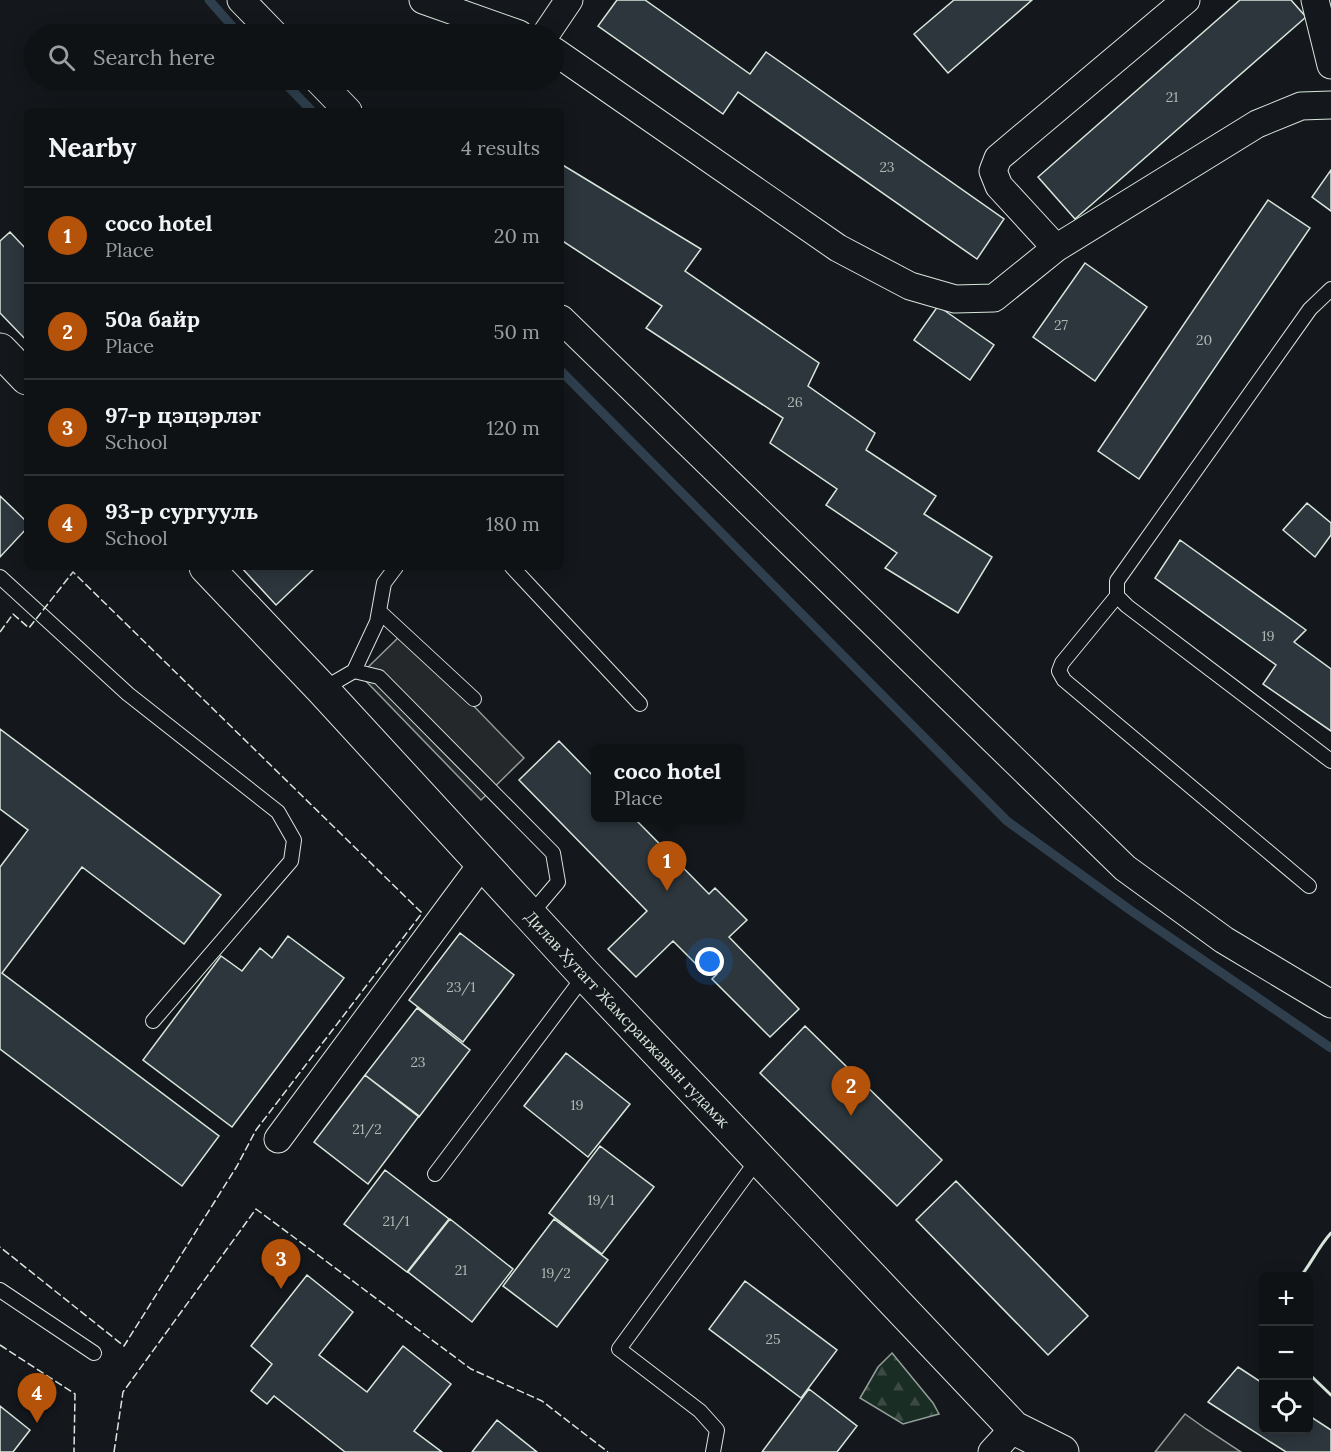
<!DOCTYPE html>
<html lang="en">
<head>
<meta charset="utf-8">
<style>
	body { margin:0; font-family:Lora,serif; background:#181b1e; color:#f1f3f6 }
	.controls { position:absolute; right:18px; bottom:18px; display:grid; overflow:hidden; border-radius:9px; box-shadow:0 3px 15px #0003 }
	.controls button { width:54px; height:54px; display:grid; place-items:center; padding:0; border:0; border-bottom:2px solid #2f3234; background:#0f1215; color:#f1f3f6; font:30px sans-serif }
	.you { position:absolute; left:710px; top:962px; width:21px; height:21px; margin:-15px; border:4px solid #fff; border-radius:50%; background:#1a73e8; box-shadow:0 0 0 9px #1a73e833 }
	.badge { display:grid; place-items:center; width:39px; height:39px; border-radius:50%; background:#b45309; color:#fff; font-size:20px; font-weight:700 }
	.pin { position:absolute; translate:-50% -50px; filter:drop-shadow(0 2px 3px #0008) }
	.pin::after { content:''; position:absolute; top:32px; width:21px; height:18px; background:inherit; clip-path:polygon(0 0,100% 0,50% 100%) }
	.popup { position:absolute; left:591px; top:744px; width:153px; height:78px; box-sizing:border-box; display:grid; place-content:center; border-radius:9px; background:#0f1215; filter:drop-shadow(0 2px 4px #0005); font-size:20px; white-space:nowrap; color:#9b9ea0 }
	.popup b { font-size:22px; color:#f1f3f6 }
	.popup::after { content:''; position:absolute; left:50%; top:100%; margin-left:-12px; border:12px solid transparent; border-top-color:#0f1215 }
	.list { margin:0; padding:0; list-style:none }
	h2 { display:flex; justify-content:space-between; align-items:center; height:78px; margin:0; padding:0 24px; font-size:26px }
	h2 small { font-size:20px; font-weight:400; color:#9b9ea0 }
	.list li { display:grid; grid-template-columns:39px 1fr auto; gap:18px; align-items:center; box-sizing:border-box; height:96px; padding:0 24px; border-top:2px solid #2f3234 }
	.list b { display:block; font-size:22px; white-space:nowrap }
	.list p { margin:0; font-size:20px; white-space:nowrap; color:#9b9ea0 }
	.list em { font-size:20px; font-style:normal; color:#9b9ea0 }
	.icon { flex:none; width:33px; height:33px; fill:none; stroke:currentColor; stroke-width:2; stroke-linecap:round; stroke-linejoin:round }
	.map { position:relative; flex:none; width:1331px; height:1452px; overflow:hidden }
	.search { position:absolute; background:#0f1215; box-shadow:0 3px 15px #0003; left:24px; top:24px; width:540px; height:66px; display:flex; align-items:center; gap:15px; box-sizing:border-box; padding:0 21px; border-radius:33px; color:#9b9ea0; font-size:22px }
	.panel { position:absolute; background:#0f1215; box-shadow:0 3px 15px #0003; left:24px; top:108px; width:540px; height:462px; border-radius:9px }
	.map>svg:first-child { display:block }
</style>
</head>
<body>
<div class="map">
<svg width="1331" height="1452" viewBox="0 0 1331 1452">
	<defs>
		<pattern id="forest-firs" width="22" height="20" patternUnits="userSpaceOnUse" patternTransform="scale(1.5)"><rect width="22" height="20" fill="#1a2d24"/><path d="M5 1l3.5 6h-7zM16 11l3.5 6h-7z" fill="#3b4b43"/></pattern>
	</defs>
	<rect width="100%" height="100%" fill="#14181c"/>
	<path fill="url(#forest-firs)" stroke="#939e99" stroke-width="1.5" d="M892,1353L933,1403L939,1414L903,1424L860,1398L878,1367Z"/>
	<path fill="#24282b" stroke="#939e99" stroke-width="1.5" d="M403,633L524,758L481,800L360,675Z
		M1185,1414L1206,1429L1241,1452H1155Z"/>
	<g fill="none" stroke-linecap="round" stroke-linejoin="round">
		<path stroke="#2f3f4d" stroke-width="9" d="M209,0L239,34
			M282,80L312,111
			M561,371L1007,821L1130,910L1331,1048"/>
	</g>
	<path fill="#2c363c" stroke="#d8e6dc" stroke-width="1.5" d="M617,0H645L750,74L766,52L1004,219L977,259L738,92L723,114L598,26Z
		M954,0H1032L948,73L914,34Z
		M1240,0H1291L1306,17L1075,219L1038,177Z
		M561,164L701,249L685,271L819,363L808,386L875,433L866,450L936,496L924,514L992,557L958,613L885,568L897,553L826,505L837,489L770,443L783,418L646,328L662,306L561,240Z
		M1331,170V211L1312,197Z
		M1268,200L1310,228L1139,479L1098,451Z
		M10,232L27,250V341L0,313V241Z
		M1085,263L1147,307L1095,381L1033,337Z
		M938,306L994,345L970,380L914,340Z
		M0,496L27,522V528L0,557Z
		M1307,503L1331,523V535L1315,557L1283,530Z
		M1180,540L1306,630L1294,642L1331,669V731L1263,684L1276,665L1155,578Z
		M241,567H316L276,605Z
		M0,729L221,895L184,944L82,867L2,973L219,1136L182,1186L0,1049V867L28,830L0,809Z
		M559,741L595,778V818H634L709,894L715,888L747,920L729,937L799,1009L770,1037L712,979L717,974L706,962L700,968L673,941L636,977L608,949L647,911L519,780Z
		M460,933L514,975L463,1042L409,1000Z
		M288,936L344,978L232,1127L143,1060L221,956L242,971L260,948L272,958Z
		M417,1008L470,1050L419,1117L365,1075Z
		M805,1026L942,1160L897,1206L760,1073Z
		M566,1053L630,1104L588,1157L524,1106Z
		M365,1075L419,1116L368,1184L314,1142Z
		M600,1146L654,1187L602,1254L549,1213Z
		M385,1170L449,1219L407,1272L344,1224Z
		M956,1181L1088,1316L1048,1355L916,1220Z
		M450,1219L513,1269L472,1322L408,1272Z
		M554,1219L608,1260L557,1327L503,1286Z
		M307,1275L353,1312L319,1355L367,1392L403,1346L451,1384L414,1431L442,1452H345L274,1396L267,1404L251,1391L272,1364L251,1346Z
		M745,1281L837,1350L801,1398L709,1329Z
		M1238,1367L1264,1384V1430H1308V1415L1331,1430V1452H1286L1208,1402Z
		M809,1389L857,1426L837,1452H762Z
		M0,1406L30,1430L13,1452H0Z
		M497,1420L537,1452H472Z"/>
	<g fill="none" stroke-linecap="round" stroke-linejoin="round">
		<defs>
			<path id="service" d="M1331,289L1310,309L1117,581V596L1127,606L1331,761
				M512,567L640,704
				M0,577L128,694L278,812L294,840L291,861L153,1021
				M1117,596L1062,663L1059,671L1064,680L1309,886
				M380,612L474,699
				M354,671L377,622L384,583L396,567
				M323,689L354,671L379,677L553,853L558,882L530,915
				M435,1174L585,975
				M0,1290L94,1353
				M713,1452L717,1430L700,1411L619,1349L758,1159"/>
			<path id="minor" d="M241,0L274,34
				M423,0L519,34
				M1315,0L1331,65
				M546,34L569,0
				M554,51L838,248L910,286L955,299L994,298L1056,248L1257,124L1301,106L1331,105
				M318,80L348,111
				M1056,248L999,186L993,171L998,158L1186,0
				M561,319L1125,868L1224,940L1331,1004
				M278,1139L482,864
				M992,1452L1014,1428"/>
			<g id="secondary">
				<path d="M0,350L27,378"/>
				<path id="s1" d="M206,567L322,689L585,975L1014,1428L1062,1452"/>
			</g>
		</defs>
		<use href="#service" stroke="#d8e6dc" stroke-width="16"/>
		<use href="#minor" stroke="#d8e6dc" stroke-width="29"/>
		<use href="#secondary" stroke="#d8e6dc" stroke-width="35"/>
		<use href="#service" stroke="#14181c" stroke-width="14"/>
		<use href="#minor" stroke="#14181c" stroke-width="27"/>
		<use href="#secondary" stroke="#14181c" stroke-width="33"/>
		<path stroke="#d8e6dc" stroke-width="1.5" stroke-dasharray="8 3" stroke-linecap="butt" d="M0,632L13,614L29,628L73,572L422,913L256,1130L237,1166L124,1346L0,1247
			M0,1345L75,1394L74,1452
			M114,1452L123,1392L256,1209L471,1369L542,1401L608,1452"/>
		<path stroke="#d8e6dc" stroke-width="3" d="M1301,1276C1312,1262 1319,1246 1331,1233
			M1308,1373L1331,1395"/>
	</g>
	<g text-anchor="middle" stroke-width="4.5" stroke-linejoin="round" paint-order="stroke">
		<g font-size="14" fill="#adbab4">
			<text x="1172" y="102">21</text>
			<text x="887" y="172">23</text>
			<text x="1061" y="330">27</text>
			<text x="1204" y="345">20</text>
			<text x="795" y="407">26</text>
			<text x="1268" y="641">19</text>
			<text x="461" y="992">23/1</text>
			<text x="418" y="1067">23</text>
			<text x="577" y="1110">19</text>
			<text x="367" y="1134">21/2</text>
			<text x="601" y="1205">19/1</text>
			<text x="396" y="1226">21/1</text>
			<text x="461" y="1275">21</text>
			<text x="556" y="1278">19/2</text>
			<text x="773" y="1344">25</text>
		</g>
		<g font-size="16" fill="#d8e6dc" stroke="#14181c">
			<text dy="6" stroke="none"><textPath href="#s1" startOffset="618">Дилав Хутагт Жамсранжавын гудамж</textPath></text>
		</g>
	</g>
</svg>
<div class="controls">
<button>+</button>
<button>−</button>
<button><svg class="icon" aria-label="locate" viewBox="0 0 24 24"><circle cx="12" cy="12" r="6"/><path d="M12 2v4M12 18v4M2 12h4M18 12h4"/></svg></button>
</div>
<div class="you"></div>
<div class="pin badge" style="left:667px;top:891px">1</div>
<div class="popup"><b>coco hotel</b>Place</div>
<div class="pin badge" style="left:851px;top:1116px">2</div>
<div class="pin badge" style="left:281px;top:1289px">3</div>
<div class="pin badge" style="left:37px;top:1423px">4</div>
<div class="search"><svg class="icon" aria-label="search" viewBox="0 0 24 24"><circle cx="10" cy="10" r="6"/><path d="M15 15l6 6"/></svg>Search here</div>
<section class="panel">
<h2>Nearby<small>4 results</small></h2>
<ul class="list">
<li><span class="badge">1</span><div><b>coco hotel</b><p>Place</p></div><em>20 m</em></li>
<li><span class="badge">2</span><div><b>50а байр</b><p>Place</p></div><em>50 m</em></li>
<li><span class="badge">3</span><div><b>97-р цэцэрлэг</b><p>School</p></div><em>120 m</em></li>
<li><span class="badge">4</span><div><b>93-р сургууль</b><p>School</p></div><em>180 m</em></li>
</ul>
</section>
</div>
</body>
</html>
